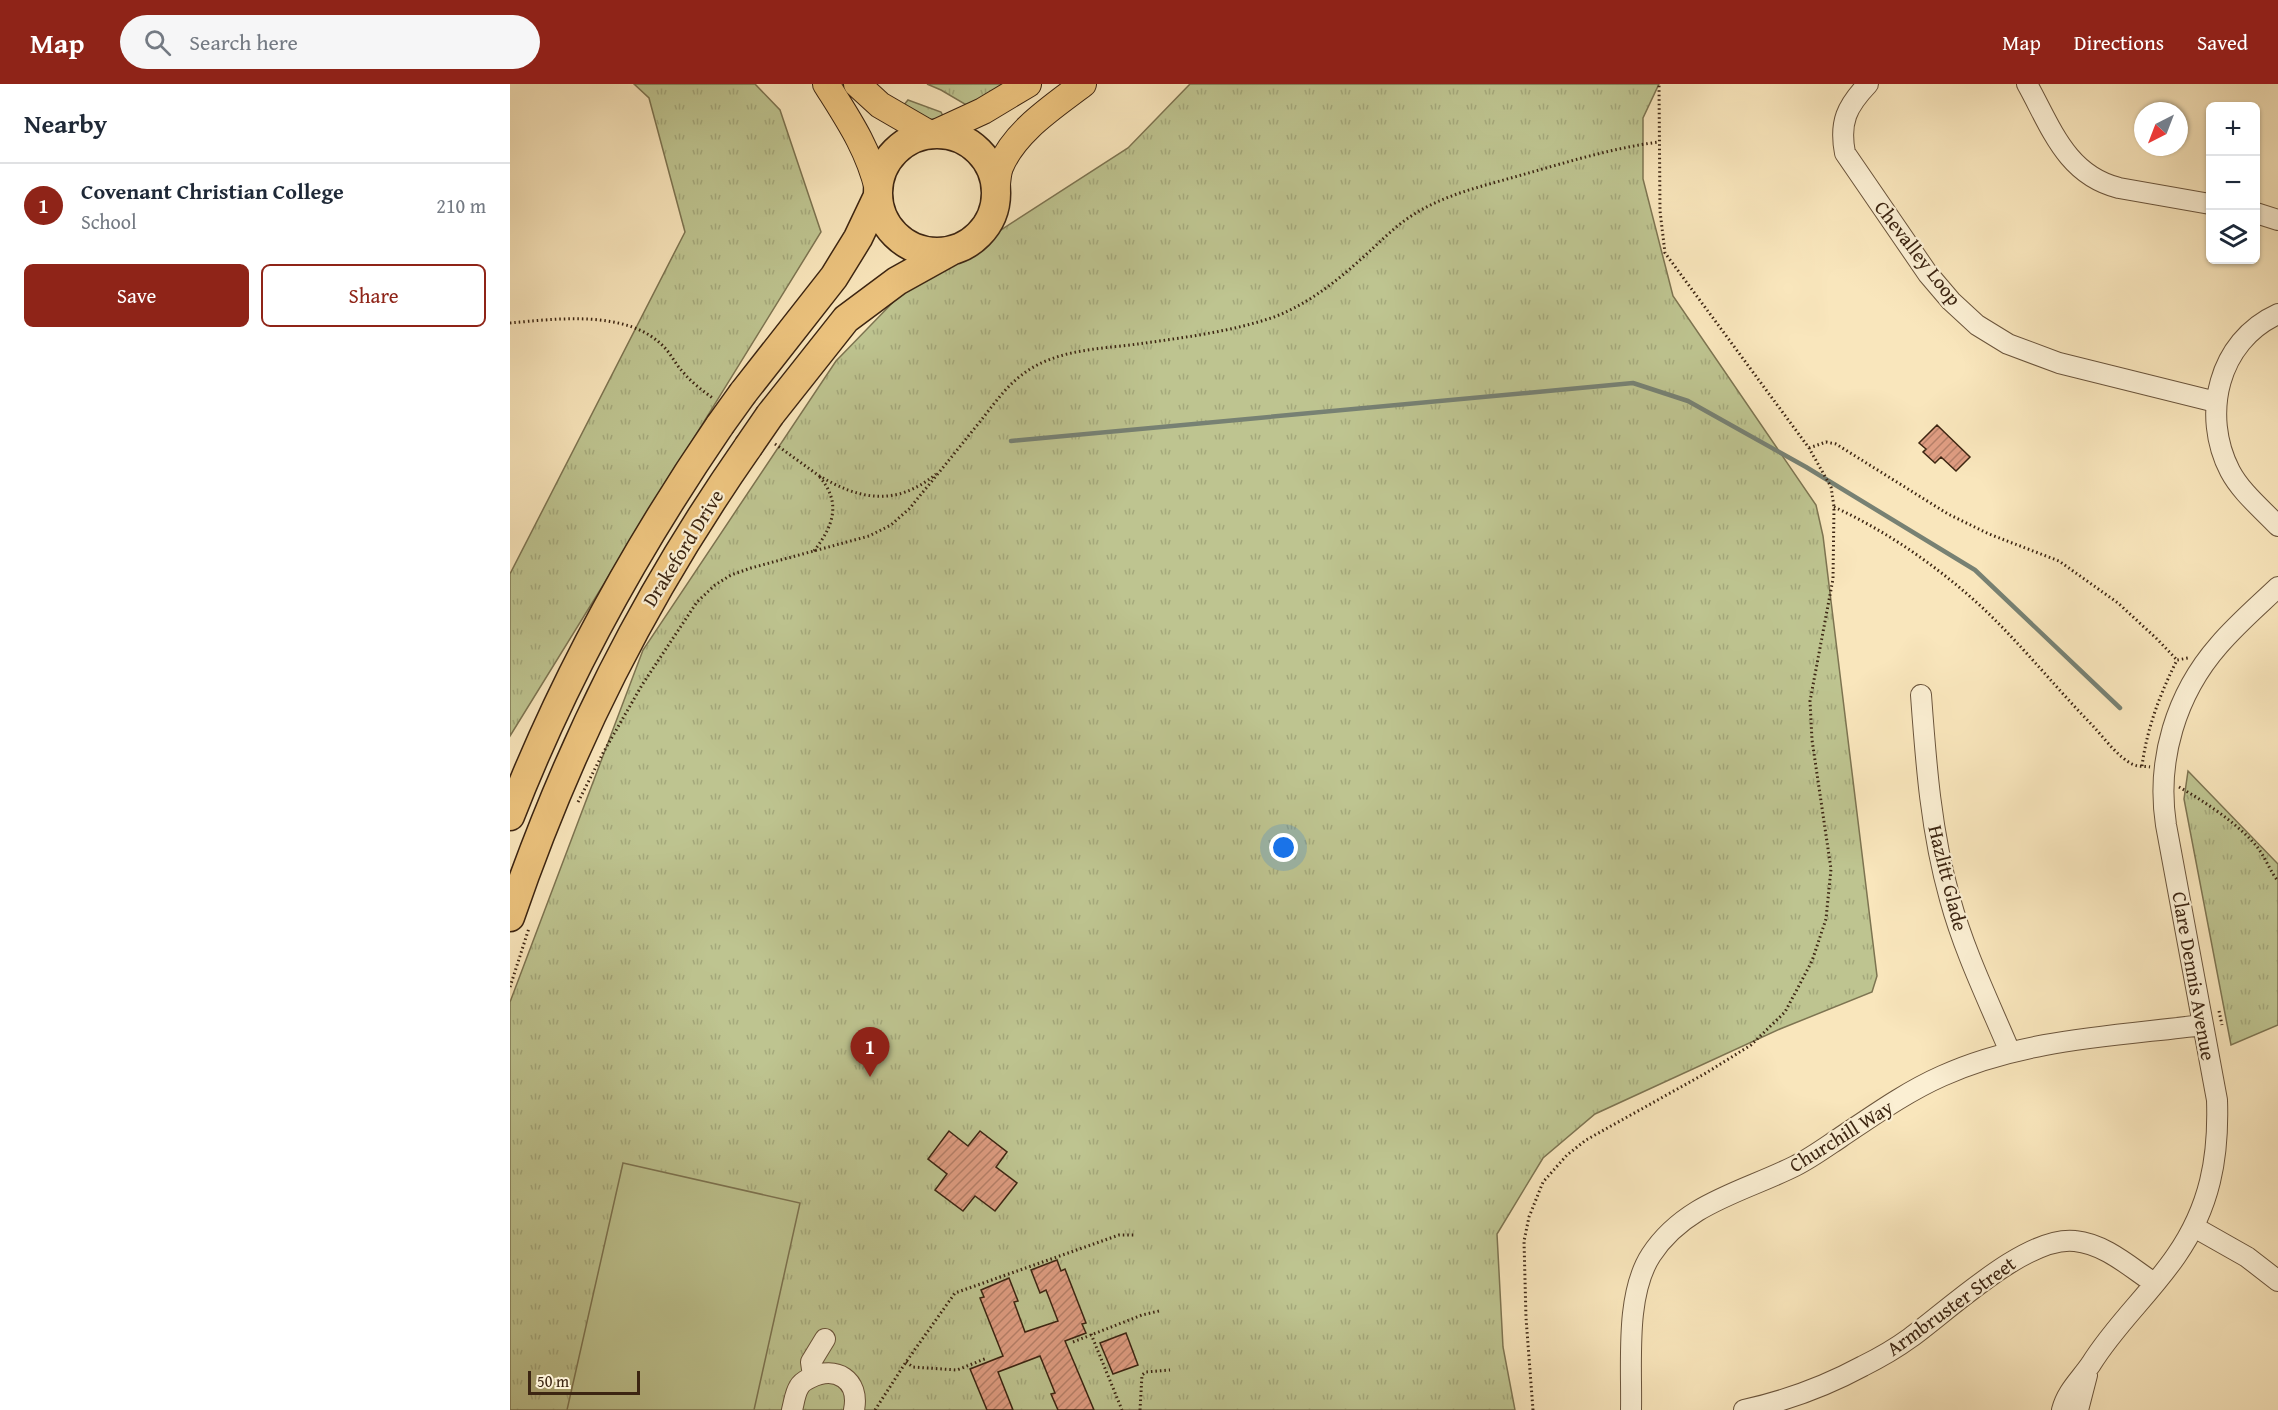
<!DOCTYPE html>
<html lang="en">
<head>
<meta charset="utf-8">
<style>
	body { margin:0; font-family:"Gentium Book Plus",serif; background:#f6f6f7; color:#1f2937 }
	.controls { position:absolute; right:18px; top:18px; display:grid; overflow:hidden; border-radius:9px; box-shadow:0 2px 4px #0004 }
	.controls button { width:54px; height:54px; display:grid; place-items:center; padding:0; border:0; border-bottom:2px solid #e0e1e3; background:#fff; color:#1f2937; font:30px sans-serif }
	.compass { position:absolute; left:1624px; top:18px; width:54px; height:54px; border-radius:50%; background:#fff; box-shadow:0 2px 4px #0004; rotate:222deg }
	.scale { position:absolute; left:18px; bottom:15px; width:112px; box-sizing:border-box; padding-left:6px; border:3px solid #3c2512; border-top:0; font-size:16px; line-height:21px; white-space:nowrap; color:#3c2512; -webkit-text-stroke:4px #fbefd3; paint-order:stroke }
	.you { position:absolute; left:774px; top:764px; width:21px; height:21px; margin:-15px; border:4px solid #fff; border-radius:50%; background:#1a73e8; box-shadow:0 0 0 9px #1a73e833 }
	.badge { display:grid; place-items:center; width:39px; height:39px; border-radius:50%; background:#8f2418; color:#fff; font-size:20px; font-weight:700 }
	.pin { position:absolute; translate:-50% -50px; filter:drop-shadow(0 2px 3px #0008) }
	.pin::after { content:''; position:absolute; top:32px; width:21px; height:18px; background:inherit; clip-path:polygon(0 0,100% 0,50% 100%) }
	.list { margin:0; padding:0; list-style:none }
	h2 { display:flex; justify-content:space-between; align-items:center; height:78px; margin:0; padding:0 24px; font-size:26px }
	h2 small { font-size:20px; font-weight:400; color:#747a83 }
	.list li { display:grid; grid-template-columns:39px 1fr auto; gap:18px; align-items:center; box-sizing:border-box; height:84px; padding:0 24px; border-top:2px solid #e0e1e3 }
	.list b { display:block; font-size:22px; white-space:nowrap }
	.list p { margin:0; font-size:20px; white-space:nowrap; color:#747a83 }
	.list em { font-size:20px; font-style:normal; color:#747a83 }
	.actions { display:flex; gap:12px; padding:18px 24px }
	.actions a { flex:1; padding:14px 0; border:2px solid #8f2418; border-radius:9px; text-align:center; font-size:21px; color:#8f2418 }
	.actions .main { background:#8f2418; color:#fff }
	.icon { flex:none; width:33px; height:33px; fill:none; stroke:currentColor; stroke-width:2; stroke-linecap:round; stroke-linejoin:round }
	.map { position:relative; flex:none; width:1768px; height:1326px; overflow:hidden }
	header { display:flex; align-items:center; gap:36px; box-sizing:border-box; height:84px; padding:0 30px; background:#8f2418; color:#fff }
	header strong { font-size:28px }
	nav { display:flex; gap:33px; margin-inline-start:auto; font-size:21px }
	.search { width:420px; height:54px; background:#f6f6f7; display:flex; align-items:center; gap:15px; box-sizing:border-box; padding:0 21px; border-radius:33px; color:#747a83; font-size:22px }
	main { display:flex }
	aside { flex:1; background:#fff }
	.map>svg:first-child { display:block }
</style>
</head>
<body>
<header>
<strong>Map</strong>
<div class="search"><svg class="icon" aria-label="search" viewBox="0 0 24 24"><circle cx="10" cy="10" r="6"/><path d="M15 15l6 6"/></svg>Search here</div>
<nav><a>Map</a><a>Directions</a><a>Saved</a></nav>
</header>
<main>
<aside>
<h2>Nearby<small></small></h2>
<ul class="list">
<li><span class="badge">1</span><div><b>Covenant Christian College</b><p>School</p></div><em>210 m</em></li>
</ul>
<div class="actions"><a class="main">Save</a><a>Share</a></div>
</aside>
<div class="map">
<svg width="1768" height="1326" viewBox="0 0 1768 1326">
	<defs>
		<pattern id="grass-tufts" width="24" height="20" patternUnits="userSpaceOnUse" patternTransform="scale(1.5)"><rect width="24" height="20" fill="#bec490"/><path d="M3 7l-1-3M5 7V3M7 7l1-3M15 17l-1-3M17 17v-4M19 17l1-3" fill="none" stroke="#a4a87b"/></pattern>
		<pattern id="building-hatch" width="6" height="6" patternUnits="userSpaceOnUse" patternTransform="scale(1.5)"><rect width="6" height="6" fill="#de9c81"/><path d="M-1 1l2-2M0 6l6-6M5 7l2-2" fill="none" stroke="#b57f68"/></pattern>
	</defs>
	<rect width="100%" height="100%" fill="#f9e6bc"/>
	<filter id="stains"><feTurbulence type="fractalNoise" baseFrequency=".00333" numOctaves="4"/><feColorMatrix values="0 0 0 0 .2 0 0 0 0 .09 0 0 0 0 .02 0 0 0 .5 -.17"/></filter>
	<radialGradient id="worn" r=".72"><stop offset=".6" stop-color="#630" stop-opacity="0"/><stop offset="1" stop-color="#630" stop-opacity=".3"/></radialGradient>
	<path fill="url(#grass-tufts)" stroke="#7d7451" stroke-width="1.5" d="M124,0H245L270,26L311,148L0,652V490L175,148L139,14Z
		M417,0H497L458,22L431,6Z
		M680,0H1149L1133,34V95L1163,212L1306,421L1313,452L1367,892L1362,908L1270,945L1085,1030L1033,1074L987,1150L993,1263L1005,1326H0V918L133,566L326,277L390,211L618,64Z
		M398,16L431,28L434,34L421,36L393,22Z
		M1678,687L1768,780V941L1721,961L1674,715Z"/>
	<path fill="#bec490" stroke="#7d7451" stroke-width="1.5" d="M113,1079L290,1119L244,1326H57Z"/>
	<g fill="none" stroke-linecap="round" stroke-linejoin="round">
		<path stroke="#778173" stroke-width="4.5" d="M501,357L1123,299L1178,317L1296,383L1465,486L1610,624"/>
	</g>
	<path fill="url(#building-hatch)" stroke="#3c2512" stroke-width="1.5" d="M1427,341L1460,373L1446,387L1431,373L1425,379L1413,368L1416,365L1409,359Z
		M439,1047L458,1062L470,1047L497,1068L486,1083L507,1099L485,1127L465,1112L453,1127L425,1106L437,1090L418,1075Z
		M547,1176L551,1187L555,1185L576,1239L572,1240L576,1249L555,1257L584,1326H548L541,1310L545,1309L530,1272L488,1288L503,1326H477L460,1285L493,1272L470,1214L474,1213L471,1206L499,1194L508,1217L504,1218L515,1248L548,1237L536,1206L530,1209L521,1186Z
		M616,1249L628,1281L603,1290L590,1259Z"/>
	<g fill="none" stroke-linecap="round" stroke-linejoin="round">
		<defs>
			<path id="minor" d="M1358,0C1337,22 1329,38 1335,69L1418,190L1441,217L1467,241L1498,260L1549,279L1706,318
				M1517,0C1541,43 1556,91 1609,104L1700,120
				M1746,129L1768,136
				M1768,230C1708,257 1691,331 1720,387C1731,408 1752,425 1768,442
				M1411,611C1416,680 1421,748 1440,815C1454,867 1479,918 1500,968
				M1684,1143L1737,1173L1768,1197
				M303,1292L301,1278L315,1255
				M282,1326C284,1319 285,1309 289,1303C291,1299 296,1296 300,1294C326,1281 350,1296 344,1326
				M1121,1326C1122,1279 1115,1211 1141,1171C1175,1119 1233,1108 1285,1082C1301,1074 1316,1063 1331,1053C1364,1031 1396,1008 1432,992C1513,955 1606,952 1693,941
				M1234,1326C1275,1317 1316,1302 1353,1282C1369,1274 1385,1265 1400,1254C1439,1226 1517,1151 1565,1157C1595,1160 1620,1183 1644,1199
				M1552,1326C1557,1307 1570,1296 1581,1280C1605,1241 1640,1210 1666,1172C1700,1123 1709,1074 1707,1016L1656,741C1646,676 1666,610 1709,561C1727,540 1748,522 1768,503
				M1568,1326L1577,1291"/>
			<path id="major" d="M316,0C338,35 358,64 368,105
				M347,0L370,21L420,50
				M423,50L473,27L518,0
				M486,112C487,103 487,91 490,83C505,47 543,23 573,0"/>
			<path id="highway" d="M368 109a59 59 0 1 1 118 0a59 59 0 1 1-118 0Z
				M233,309L324,193L348,154L368,112
				M260,331L336,235L387,197L441,167
				M0,732C54,593 126,464 210,341
				M0,833C59,661 134,512 238,363"/>
		</defs>
		<use href="#minor" stroke="#6b553c" stroke-width="22"/>
		<use href="#major" stroke="#3c2512" stroke-width="28"/>
		<use href="#highway" stroke="#3c2512" stroke-width="31"/>
		<path stroke="#3c2512" stroke-width="3" stroke-dasharray="1.5 3" stroke-linecap="butt" d="M0,239C46,235 118,225 154,263C161,270 166,281 173,288C182,299 193,307 204,315
			M265,360L308,391
			M1299,364L1316,358L1326,360L1438,430L1479,450L1549,477L1608,519L1647,555L1667,576
			M1324,423C1379,448 1434,487 1478,529C1515,565 1547,605 1583,642C1595,655 1607,672 1622,680C1628,683 1634,682 1640,683
			M304,467C324,441 332,418 308,391C349,416 386,423 426,390
			M1632,682C1637,644 1650,610 1667,576L1678,574
			M1669,703C1694,717 1730,741 1748,764C1756,775 1760,787 1768,797
			M68,718L93,669L132,601L187,518L205,501L221,491L241,484L359,452L381,441L399,425C422,397 445,369 468,340C482,323 495,303 513,290C547,264 595,265 635,259C678,253 723,247 764,233C801,219 832,193 861,166C875,153 889,139 906,129C937,110 973,102 1008,92C1054,79 1102,64 1149,58
			M0,903L19,844
			M1709,927L1712,941
			M581,1250L612,1326
			M563,1258L632,1231L649,1227
			M396,1278L403,1283L447,1286L477,1274
			M365,1326L396,1278L445,1209L609,1151H626
			M630,1326L632,1291L636,1288L660,1286
			M1023,1326L1016,1234L1014,1157L1019,1133L1033,1098L1057,1071L1076,1056L1196,989L1241,961L1275,928L1302,877L1316,835L1321,785L1302,656L1300,617L1323,495L1324,423L1321,403L1299,364L1155,169L1150,127L1149,0"/>
		<use href="#minor" stroke="#fbefd3" stroke-width="20"/>
		<use href="#major" stroke="#ecc37e" stroke-width="26"/>
		<use href="#highway" stroke="#ecc37e" stroke-width="28"/>
		<defs>
			<path id="highway-bridge" d="M210,341L233,309
				M238,363L260,331"/>
		</defs>
		<use href="#highway-bridge" stroke="#3c2512" stroke-width="31" stroke-linecap="butt"/>
		<use href="#highway-bridge" stroke="#ecc37e" stroke-width="28"/>
	</g>
	<g text-anchor="middle" stroke-width="4.5" stroke-linejoin="round" paint-order="stroke">
		<g font-size="20" fill="#3c2512" stroke="#fbefd3">
			<text transform="translate(1408 169) rotate(52)" y="7">Chevalley Loop</text>
			<text transform="translate(173 464) rotate(-58)" y="7">Drakeford Drive</text>
			<text transform="translate(1438 794) rotate(76)" y="7">Hazlitt Glade</text>
			<text transform="translate(1684 892) rotate(80)" y="7">Clare Dennis Avenue</text>
			<text transform="translate(1331 1052) rotate(-32)" y="7">Churchill Way</text>
			<text transform="translate(1441 1222) rotate(-36)" y="7">Armbruster Street</text>
		</g>
	</g>
	<rect width="100%" height="100%" filter="url(#stains)"/>
	<rect width="100%" height="100%" fill="url(#worn)"/>
</svg>
<div class="controls">
<button>+</button>
<button>−</button>
<button><svg class="icon" aria-label="layers" viewBox="0 0 24 24"><path d="M12 4l9 5-9 5-9-5zM3 14l9 5 9-5"/></svg></button>
</div>
<svg class="compass" viewBox="-18 -18 36 36"><path d="M0-13l5 13h-10z" fill="#e53935"/><path d="M0 13l5-13h-10z" fill="#747a83"/></svg>
<div class="scale">50 m</div>
<div class="you"></div>
<div class="pin badge" style="left:360px;top:993px">1</div>
</div>
</main>
</body>
</html>
